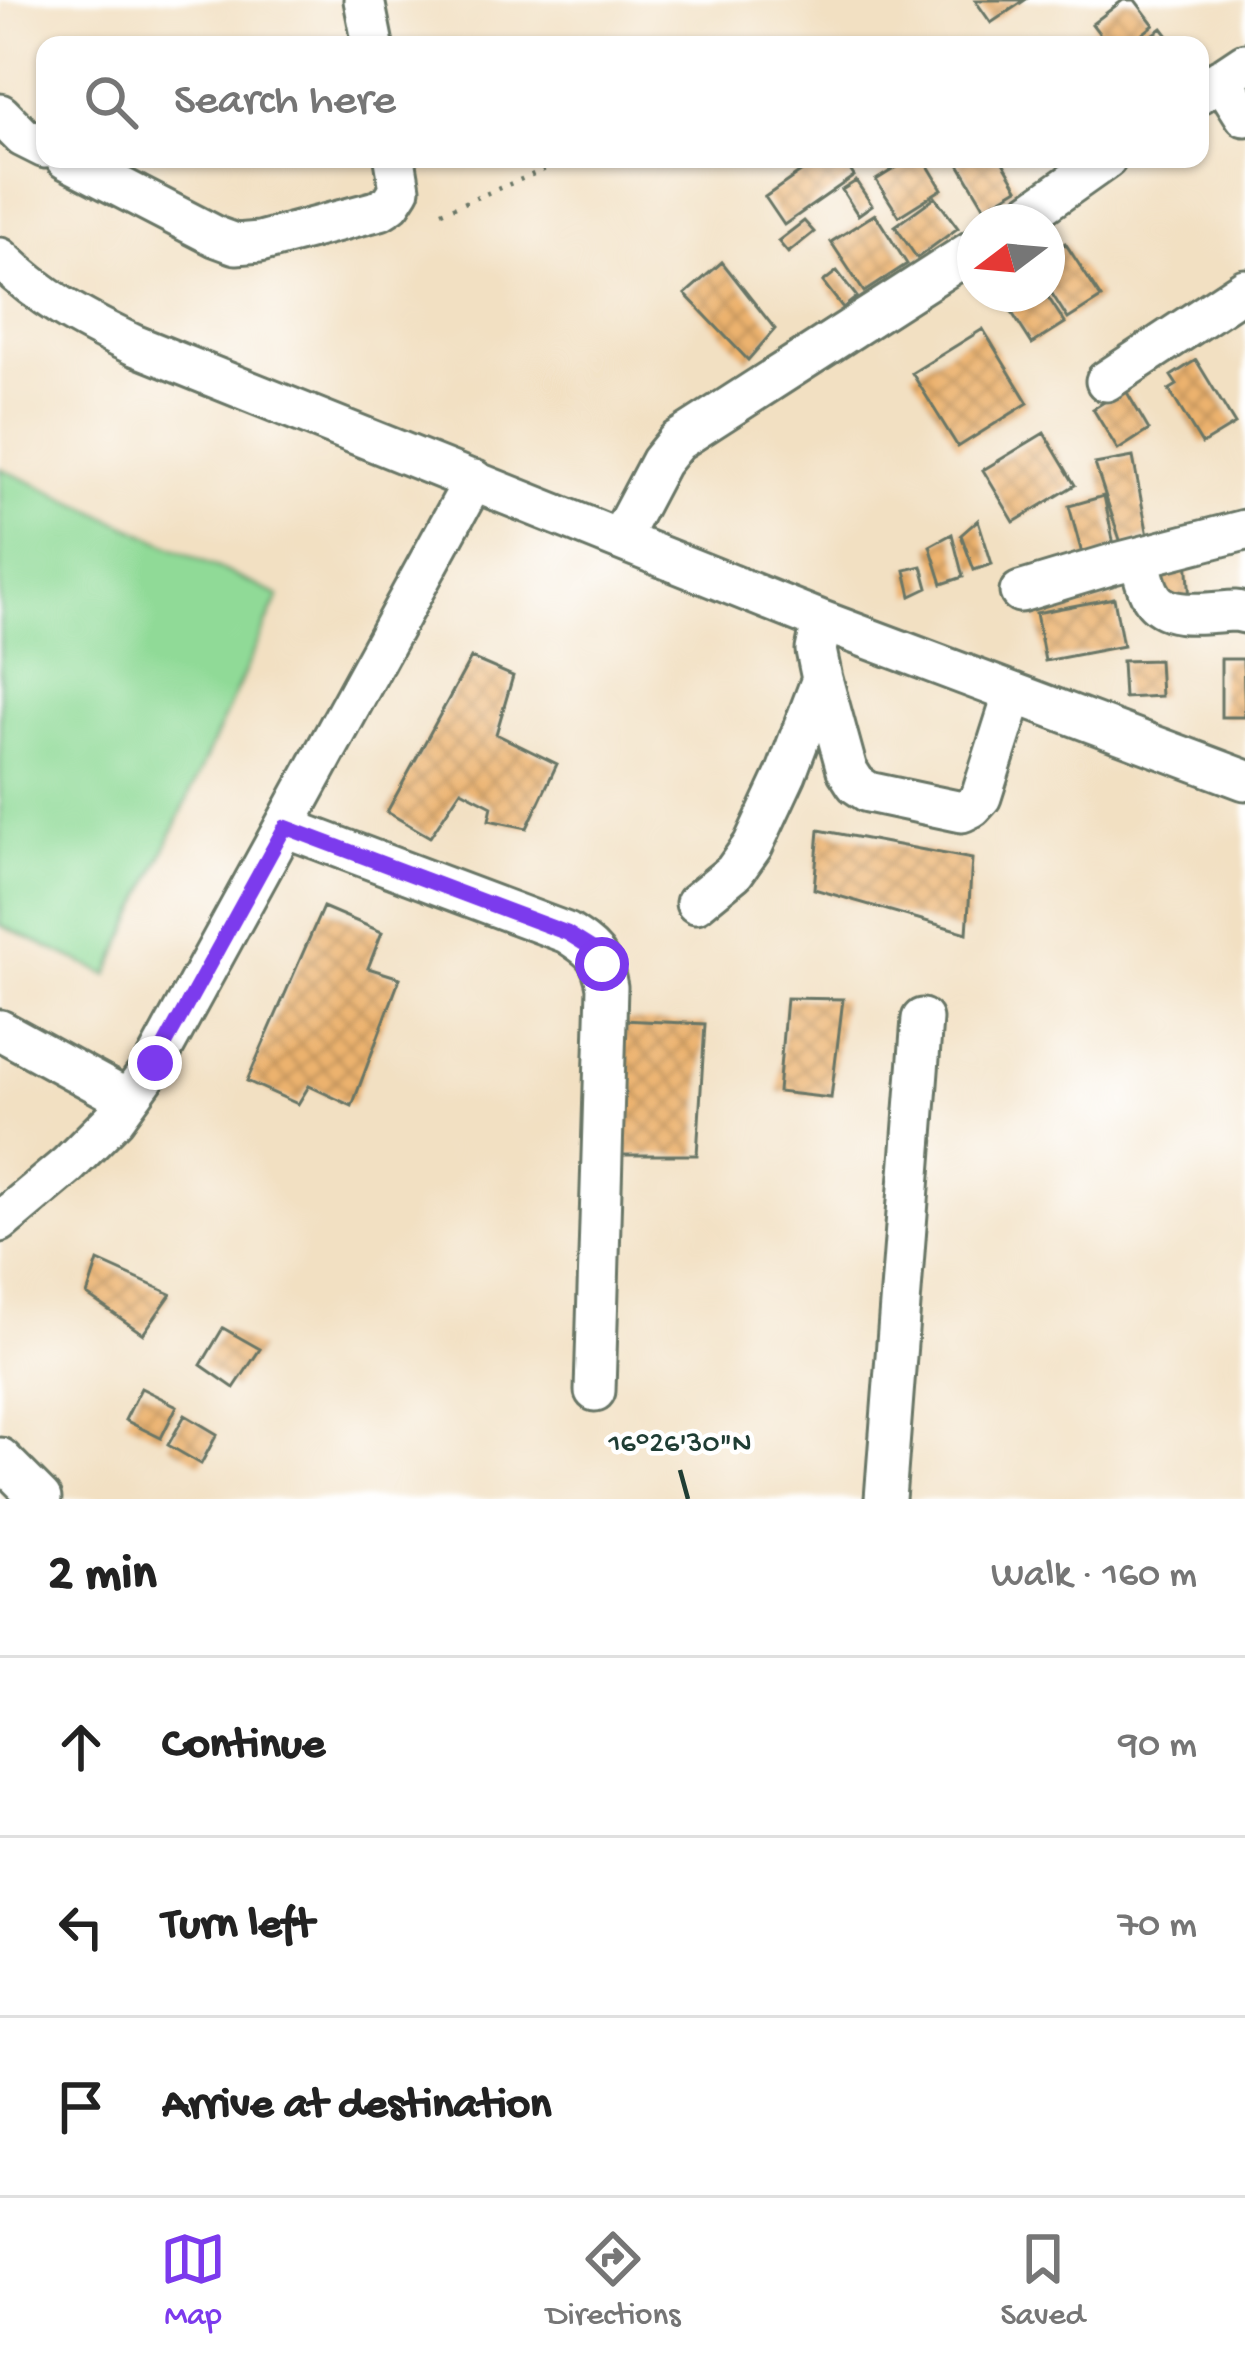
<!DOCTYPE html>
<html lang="en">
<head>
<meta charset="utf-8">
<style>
	body { margin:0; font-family:"Gochi Hand",sans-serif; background:#f2f2f2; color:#222 }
	.compass { position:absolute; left:957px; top:204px; width:108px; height:108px; border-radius:50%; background:#fff; box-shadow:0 3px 9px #0004; rotate:254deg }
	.stop { position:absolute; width:36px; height:36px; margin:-27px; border:9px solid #7c3aed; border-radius:50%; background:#fff }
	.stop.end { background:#7c3aed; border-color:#fff; box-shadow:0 3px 12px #0008 }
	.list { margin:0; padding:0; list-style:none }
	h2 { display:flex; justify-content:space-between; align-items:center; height:156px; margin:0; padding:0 48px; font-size:51px }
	h2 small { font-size:39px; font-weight:400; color:#767676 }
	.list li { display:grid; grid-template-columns:78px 1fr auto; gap:36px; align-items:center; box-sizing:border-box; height:180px; padding:0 48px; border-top:3px solid #e0e0e0 }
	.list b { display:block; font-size:45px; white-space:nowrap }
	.list em { font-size:39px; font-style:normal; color:#767676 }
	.icon { flex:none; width:66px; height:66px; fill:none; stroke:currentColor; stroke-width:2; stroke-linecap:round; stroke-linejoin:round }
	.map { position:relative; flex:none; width:1245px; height:1499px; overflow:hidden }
	.search { position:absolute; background:#fff; box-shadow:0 3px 9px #0004; left:36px; right:36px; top:36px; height:132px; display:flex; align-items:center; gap:30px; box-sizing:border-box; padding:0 42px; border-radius:24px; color:#767676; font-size:45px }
	.sheet { height:696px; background:#fff }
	nav { display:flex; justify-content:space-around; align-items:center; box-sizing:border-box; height:168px; border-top:3px solid #e0e0e0; background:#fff; font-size:33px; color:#767676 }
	nav a { display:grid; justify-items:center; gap:6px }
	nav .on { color:#7c3aed }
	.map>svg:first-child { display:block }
</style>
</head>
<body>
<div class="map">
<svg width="1245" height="1499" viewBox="0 0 1245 1499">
	<defs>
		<pattern id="building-cross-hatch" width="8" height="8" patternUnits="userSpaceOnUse" patternTransform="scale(3)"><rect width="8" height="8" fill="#ecb26e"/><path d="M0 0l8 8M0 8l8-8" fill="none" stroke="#bf925b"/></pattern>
	</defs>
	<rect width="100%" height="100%" fill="#fff"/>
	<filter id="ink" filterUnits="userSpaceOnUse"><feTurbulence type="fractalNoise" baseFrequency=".00833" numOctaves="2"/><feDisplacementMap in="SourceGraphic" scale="24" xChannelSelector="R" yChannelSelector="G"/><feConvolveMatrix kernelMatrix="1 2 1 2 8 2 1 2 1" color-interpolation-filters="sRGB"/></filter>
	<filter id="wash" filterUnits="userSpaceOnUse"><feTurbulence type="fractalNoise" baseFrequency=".004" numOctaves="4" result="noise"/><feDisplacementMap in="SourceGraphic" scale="48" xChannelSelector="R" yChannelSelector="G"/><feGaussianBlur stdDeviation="2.7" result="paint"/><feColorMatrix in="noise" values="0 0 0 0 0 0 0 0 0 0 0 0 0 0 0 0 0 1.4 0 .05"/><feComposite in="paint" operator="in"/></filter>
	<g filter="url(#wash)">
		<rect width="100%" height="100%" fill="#f2e0c2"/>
		<path fill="#90da97" stroke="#588c66" stroke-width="3" d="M0,468L279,596L108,975L0,925Z"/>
		<g id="blocks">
			<path fill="url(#building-cross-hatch)" d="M975,0H1025L991,23Z
				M1123,0H1135L1154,25L1128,45H1108L1092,24Z
				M1162,28L1175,45H1139Z
				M819,159H843L854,176L784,225L765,197Z
				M910,159H924L942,189L899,216L876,180Z
				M956,159H1001L1018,188L985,208Z
				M856,181L872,205L858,215L842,190Z
				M935,197L958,228L917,258L895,226Z
				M875,214L907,264L864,292L831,242Z
				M804,221L814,232L788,253L778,241Z
				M1065,243L1101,298L1068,319L1047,286V255Z
				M722,262L775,329L748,360L685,294Z
				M837,271L857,297L843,308L823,282Z
				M1000,294H1046L1065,323L1032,344Z
				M983,329L1028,403L958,447L912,373Z
				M1196,360L1235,424L1202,444L1169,390L1177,385L1171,376Z
				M1125,389L1149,430L1118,450L1093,409Z
				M1044,433L1075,485L1014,522L983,470Z
				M1133,457L1148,536L1122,546L1095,464Z
				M1104,496L1115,550L1084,561L1069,506Z
				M978,520L992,564L974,570L961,535Z
				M952,534L963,577L942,584L930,546Z
				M1187,556L1190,601H1167L1147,565Z
				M922,566L928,588L911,596L905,570Z
				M1114,598L1123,646L1045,661L1036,613Z
				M471,658L513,676L496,734L557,764L527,828L489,820L492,806L461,790L430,837L387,812Z
				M1221,659H1243L1245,717H1221Z
				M1159,660L1161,696L1124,698L1122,661Z
				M819,830L972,859L967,933L814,889Z
				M323,907L382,932L368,968L400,978L352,1106L309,1086L298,1104L247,1081Z
				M786,998L843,999L831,1098L778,1092Z
				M622,1020L705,1024L697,1155H620Z
				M98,1261L171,1294L143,1334L87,1295Z
				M223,1328L260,1349L234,1388L201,1365Z
				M141,1388L177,1406L161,1438L125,1420Z
				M185,1415L217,1434L201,1464L168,1445Z"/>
		</g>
	</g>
	<g filter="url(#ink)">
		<use href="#blocks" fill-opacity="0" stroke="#697666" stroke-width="3"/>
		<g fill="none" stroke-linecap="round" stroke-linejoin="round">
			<defs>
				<path id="minor" d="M364,0L373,45
					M1221,78L1245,116
					M1200,93L1245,63
					M0,114L23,137L45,148
					M66,159L217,237L236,244L260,242L380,210L391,203L400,189L395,159
					M1017,222L1106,159
					M0,258C42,299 82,320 134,345L822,621L1245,780
					M1106,381L1245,289
					M620,538L660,462L677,441L975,249
					M1139,559C1143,571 1145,587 1152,597C1167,622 1212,611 1236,611L1245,613
					M1020,592L1113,564L1245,530
					M822,621L816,650L822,679L847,770L856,784L868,792L962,812L972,807L981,797L1014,693
					M285,827L567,933C593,950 601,955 607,987L595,1391
					M696,903L734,872L753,845L786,774L822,679
					M0,1030L128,1100
					M0,1222L68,1165L115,1118L155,1063L474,480
					M0,1458L41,1499
					M885,1499L922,1019"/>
			</defs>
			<use href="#minor" stroke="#697666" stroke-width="45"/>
			<path stroke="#697666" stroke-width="4.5" stroke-dasharray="3 9" stroke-linecap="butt" d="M442,212L570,159"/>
			<use href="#minor" stroke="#fff" stroke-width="39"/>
		</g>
	</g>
	<g fill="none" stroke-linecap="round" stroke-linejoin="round" filter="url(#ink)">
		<path stroke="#7c3aed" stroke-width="15" d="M155,1063L285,827L567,933L591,948L602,964"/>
	</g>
	<path fill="none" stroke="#1f3d34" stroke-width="4.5" d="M680,1470L688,1499"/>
	<g font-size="30" text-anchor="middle" fill="#1f3d34" stroke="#fff" stroke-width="9" stroke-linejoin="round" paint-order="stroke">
		<text x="680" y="1451">16°26'30"N</text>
	</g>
</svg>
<svg class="compass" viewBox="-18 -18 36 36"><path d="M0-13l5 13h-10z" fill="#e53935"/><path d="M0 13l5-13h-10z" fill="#767676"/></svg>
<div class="stop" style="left:602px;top:964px"></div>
<div class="stop end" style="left:155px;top:1063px"></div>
<div class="search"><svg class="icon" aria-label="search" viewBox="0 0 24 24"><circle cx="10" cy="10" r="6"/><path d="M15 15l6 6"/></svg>Search here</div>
</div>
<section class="sheet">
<h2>2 min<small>Walk · 160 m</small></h2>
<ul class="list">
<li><svg class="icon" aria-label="ahead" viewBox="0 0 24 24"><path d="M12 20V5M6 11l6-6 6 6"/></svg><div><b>Continue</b></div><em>90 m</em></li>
<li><svg class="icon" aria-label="left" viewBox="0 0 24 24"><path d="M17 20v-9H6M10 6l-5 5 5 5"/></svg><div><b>Turn left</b></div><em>70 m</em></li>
<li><svg class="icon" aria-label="arrive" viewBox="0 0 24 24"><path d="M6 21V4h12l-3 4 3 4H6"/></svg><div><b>Arrive at destination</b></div></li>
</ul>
</section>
<nav>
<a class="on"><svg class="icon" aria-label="map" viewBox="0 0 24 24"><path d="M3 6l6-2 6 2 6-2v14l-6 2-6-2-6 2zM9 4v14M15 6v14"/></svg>Map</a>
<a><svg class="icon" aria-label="directions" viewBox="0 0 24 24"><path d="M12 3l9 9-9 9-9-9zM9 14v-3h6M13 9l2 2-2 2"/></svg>Directions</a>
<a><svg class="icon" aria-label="saved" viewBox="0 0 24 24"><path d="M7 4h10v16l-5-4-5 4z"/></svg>Saved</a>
</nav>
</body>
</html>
